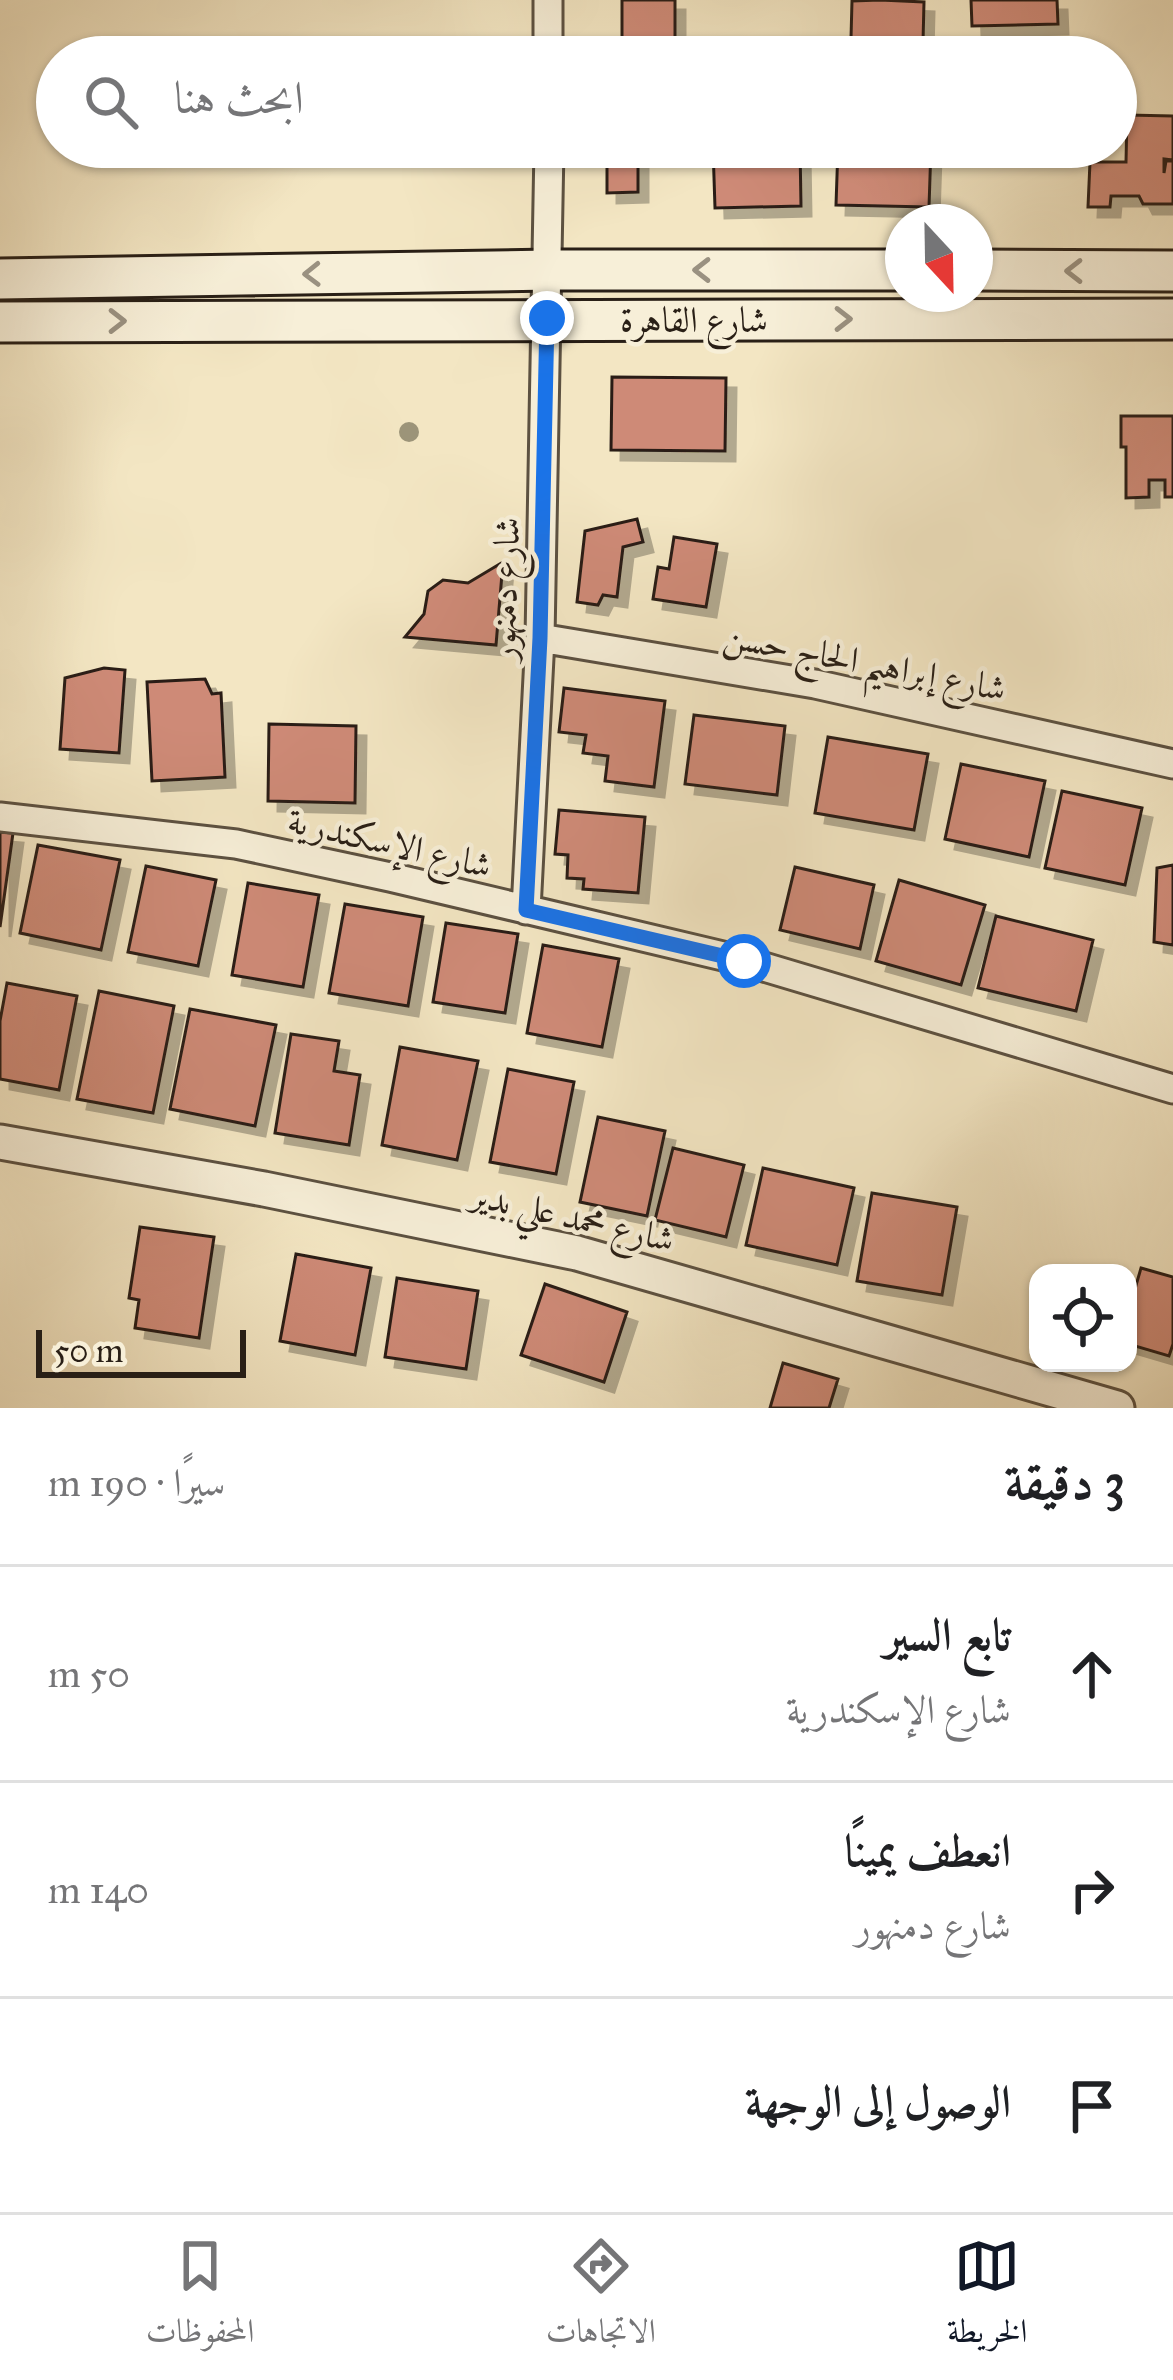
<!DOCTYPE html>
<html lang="ar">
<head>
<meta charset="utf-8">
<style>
	body { margin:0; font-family:"IM FELL Great Primer",Amiri,serif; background:#f2f2f2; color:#202124; direction:rtl }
	.controls { position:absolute; right:36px; bottom:36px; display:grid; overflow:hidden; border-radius:24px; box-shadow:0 3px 9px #0004 }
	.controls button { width:108px; height:108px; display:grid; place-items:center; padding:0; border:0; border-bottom:3px solid #e0e0e0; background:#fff; color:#202124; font:60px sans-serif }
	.compass { position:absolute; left:885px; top:204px; width:108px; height:108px; border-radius:50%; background:#fff; box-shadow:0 3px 9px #0004; rotate:158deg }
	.scale { position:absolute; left:36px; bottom:30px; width:210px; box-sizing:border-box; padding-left:12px; border:6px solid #291f16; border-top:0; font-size:33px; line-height:42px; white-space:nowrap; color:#291f16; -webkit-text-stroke:9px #f7efd8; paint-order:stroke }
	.stop { position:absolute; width:36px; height:36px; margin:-27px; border:9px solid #1a73e8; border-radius:50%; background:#fff }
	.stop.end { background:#1a73e8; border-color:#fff; box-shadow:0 3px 12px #0008 }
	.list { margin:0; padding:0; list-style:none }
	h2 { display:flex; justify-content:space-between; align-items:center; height:156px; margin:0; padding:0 48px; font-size:51px }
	h2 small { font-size:39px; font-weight:400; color:#757577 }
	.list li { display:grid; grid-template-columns:78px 1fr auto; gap:36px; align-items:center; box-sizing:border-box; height:216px; padding:0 48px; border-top:3px solid #e0e0e0 }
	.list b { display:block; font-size:45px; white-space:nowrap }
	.list p { margin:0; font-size:39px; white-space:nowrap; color:#757577 }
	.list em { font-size:39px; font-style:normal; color:#757577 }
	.icon { flex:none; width:66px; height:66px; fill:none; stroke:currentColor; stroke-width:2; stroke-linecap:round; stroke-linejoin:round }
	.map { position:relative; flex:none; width:1173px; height:1408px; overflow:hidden; direction:ltr }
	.search { position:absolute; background:#fff; box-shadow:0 3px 9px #0004; left:36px; right:36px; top:36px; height:132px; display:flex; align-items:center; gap:30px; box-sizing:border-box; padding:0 42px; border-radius:66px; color:#757577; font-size:45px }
	.sheet { height:804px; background:#fff }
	nav { display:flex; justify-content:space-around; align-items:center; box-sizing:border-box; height:168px; border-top:3px solid #e0e0e0; background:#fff; font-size:33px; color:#757577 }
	nav a { display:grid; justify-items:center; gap:6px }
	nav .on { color:#111827 }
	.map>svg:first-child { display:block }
</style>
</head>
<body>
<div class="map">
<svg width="1173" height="1408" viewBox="0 0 1173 1408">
	<defs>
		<filter id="shadow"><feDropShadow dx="10" dy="10" stdDeviation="0" flood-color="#0004"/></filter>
	</defs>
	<rect width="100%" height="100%" fill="#f3e6c3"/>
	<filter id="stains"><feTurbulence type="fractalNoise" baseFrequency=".00167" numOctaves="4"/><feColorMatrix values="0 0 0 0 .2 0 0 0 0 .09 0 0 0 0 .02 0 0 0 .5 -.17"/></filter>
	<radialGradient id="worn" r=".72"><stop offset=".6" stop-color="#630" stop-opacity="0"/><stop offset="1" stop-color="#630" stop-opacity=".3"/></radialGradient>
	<path fill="#ce8a77" stroke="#291f16" stroke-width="3" filter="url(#shadow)" d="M622,0H675V53H664V57H622Z
		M880,0L924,2L923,42H901L900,53L863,52L864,39L851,38L852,1Z
		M971,0H1057L1058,24L972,26Z
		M1127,115L1173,116V160L1164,159V173L1166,161H1173V204H1143L1139,196H1111L1110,207H1088L1090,162H1126Z
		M607,147H663V154L638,155V192L607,193Z
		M713,147H800L801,206L715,208Z
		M838,147H931L929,207L836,205Z
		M612,377L726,378L725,451L611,450Z
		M1121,416H1173V497H1165V480H1149V497L1126,498V447H1121Z
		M637,519L643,542L623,547L617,597L603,595L598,605L577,602L585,531Z
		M674,537L717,544L706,607L653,599L658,567L669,569Z
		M503,562L496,645L405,637L424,614L428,591L443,580L468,583Z
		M104,668L125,670L119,753L60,749L65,678Z
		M205,679L212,694L221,693L225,777L152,781L147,682Z
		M564,688L665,701L654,787L605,781L608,756L583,753L586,735L559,732Z
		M694,715L785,726L777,795L685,784Z
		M269,724L356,726L355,803L268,801Z
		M828,737L928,754L914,830L815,813Z
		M961,764L1045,781L1029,857L945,839Z
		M1062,791L1142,808L1125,885L1045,868Z
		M559,810L645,817L638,893L583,889L584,879L567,878L568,855L555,854Z
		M0,832L13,833L0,927Z
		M38,845L120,860L101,950L20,933Z
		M1173,865V945L1154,942L1157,868Z
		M146,866L216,880L198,966L128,952Z
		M795,867L874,885L860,949L780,930Z
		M899,880L985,905L961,985L876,961Z
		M248,883L319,895L303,987L232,975Z
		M345,904L423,917L408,1006L329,993Z
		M996,916L1093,940L1076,1011L978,988Z
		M446,923L518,934L505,1013L433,1002Z
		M543,945L619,959L602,1047L527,1033Z
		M7,983L77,996L59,1090L0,1079V1021Z
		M99,991L174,1006L153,1113L77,1099Z
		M190,1009L276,1025L255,1126L170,1109Z
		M291,1034L339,1041L334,1071L360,1075L349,1145L275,1133Z
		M400,1047L478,1061L457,1160L382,1145Z
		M508,1069L574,1082L556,1174L490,1162Z
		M598,1117L665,1131L647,1216L580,1202Z
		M673,1148L744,1165L726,1237L655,1220Z
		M763,1168L854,1188L837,1265L746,1245Z
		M872,1193L957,1207L942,1295L857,1281Z
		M140,1227L214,1237L199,1338L135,1328L139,1300L129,1298Z
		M296,1254L371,1268L355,1355L280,1341Z
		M1141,1268L1173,1277V1344L1169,1356L1128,1344V1313Z
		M397,1278L478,1291L466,1369L385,1357Z
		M545,1284L627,1312L604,1382L521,1355Z
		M783,1363L838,1379L829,1408H770Z"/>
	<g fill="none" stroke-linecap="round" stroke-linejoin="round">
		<defs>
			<path id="minor" d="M548,0V57
				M540,638L815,684L1173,764
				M0,817L236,844L390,877L744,961L1173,1089
				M526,910L540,638L549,147"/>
			<path id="tertiary" d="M0,1142L264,1189L577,1253L1117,1408"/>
			<path id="secondary" d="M975,270L1173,271
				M0,279L550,270H903
				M0,322L1173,319"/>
		</defs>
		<use href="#minor" stroke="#5c5141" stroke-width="33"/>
		<use href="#tertiary" stroke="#5c5141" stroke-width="39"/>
		<use href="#secondary" stroke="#291f16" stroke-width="45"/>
		<use href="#minor" stroke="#f7efd8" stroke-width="27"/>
		<use href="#tertiary" stroke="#f7efd8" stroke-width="33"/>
		<use href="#secondary" stroke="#f7efd8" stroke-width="39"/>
	</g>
	<circle fill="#9c9479" cx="409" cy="432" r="10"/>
	<defs><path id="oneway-chevron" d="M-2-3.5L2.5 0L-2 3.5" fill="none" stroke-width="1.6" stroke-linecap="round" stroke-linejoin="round" transform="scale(3)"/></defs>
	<g stroke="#9a9181">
		<use href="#oneway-chevron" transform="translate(702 270) rotate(-180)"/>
		<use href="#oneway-chevron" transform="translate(1074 271) rotate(-180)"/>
		<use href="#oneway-chevron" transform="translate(312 274) rotate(179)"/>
		<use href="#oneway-chevron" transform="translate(843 319)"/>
		<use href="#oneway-chevron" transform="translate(117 321)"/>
	</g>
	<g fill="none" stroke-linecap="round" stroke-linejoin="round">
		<path stroke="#1a73e8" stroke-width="15" d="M547,318L540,638L526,910L744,961"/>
	</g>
	<g text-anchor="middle" stroke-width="9" stroke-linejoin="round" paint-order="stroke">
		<g font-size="36" fill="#291f16" stroke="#f7efd8">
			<text x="694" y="332">شارع القاهرة</text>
			<text transform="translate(504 589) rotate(-88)" y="13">شارع دمنهور</text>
			<text transform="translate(865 661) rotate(11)" y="13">شارع إبراهيم الحاج حسن</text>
			<text transform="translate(390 842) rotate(13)" y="13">شارع الإسكندرية</text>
			<text transform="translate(573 1216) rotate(13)" y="13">شارع محمد علي بدير</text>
		</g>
	</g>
	<rect width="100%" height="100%" filter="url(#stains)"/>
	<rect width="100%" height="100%" fill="url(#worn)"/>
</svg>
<div class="controls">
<button><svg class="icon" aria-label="locate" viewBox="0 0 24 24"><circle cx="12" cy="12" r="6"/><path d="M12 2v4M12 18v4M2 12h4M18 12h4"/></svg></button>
</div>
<svg class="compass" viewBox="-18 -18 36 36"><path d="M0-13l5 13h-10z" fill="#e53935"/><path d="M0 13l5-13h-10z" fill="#757577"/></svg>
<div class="scale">50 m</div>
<div class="stop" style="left:744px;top:961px"></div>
<div class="stop end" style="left:547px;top:318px"></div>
<div class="search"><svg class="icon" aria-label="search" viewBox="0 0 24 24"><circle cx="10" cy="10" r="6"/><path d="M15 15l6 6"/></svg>ابحث هنا</div>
</div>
<section class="sheet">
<h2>3 دقيقة<small>سيرًا · 190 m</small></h2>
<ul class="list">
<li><svg class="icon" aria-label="ahead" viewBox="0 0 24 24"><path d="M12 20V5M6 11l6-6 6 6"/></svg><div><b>تابع السير</b><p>شارع الإسكندرية</p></div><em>50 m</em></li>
<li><svg class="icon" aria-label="right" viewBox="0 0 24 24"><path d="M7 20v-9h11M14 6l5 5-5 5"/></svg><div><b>انعطف يمينًا</b><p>شارع دمنهور</p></div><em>140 m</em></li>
<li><svg class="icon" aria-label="arrive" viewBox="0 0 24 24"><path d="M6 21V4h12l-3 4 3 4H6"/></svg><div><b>الوصول إلى الوجهة</b></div></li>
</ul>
</section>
<nav>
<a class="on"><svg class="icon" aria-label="map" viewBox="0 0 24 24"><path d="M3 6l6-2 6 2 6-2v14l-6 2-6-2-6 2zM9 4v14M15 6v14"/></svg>الخريطة</a>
<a><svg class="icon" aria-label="directions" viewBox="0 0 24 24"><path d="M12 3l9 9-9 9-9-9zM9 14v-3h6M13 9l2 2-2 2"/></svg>الاتجاهات</a>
<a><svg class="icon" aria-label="saved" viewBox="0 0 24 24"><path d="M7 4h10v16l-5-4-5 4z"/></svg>المحفوظات</a>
</nav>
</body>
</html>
